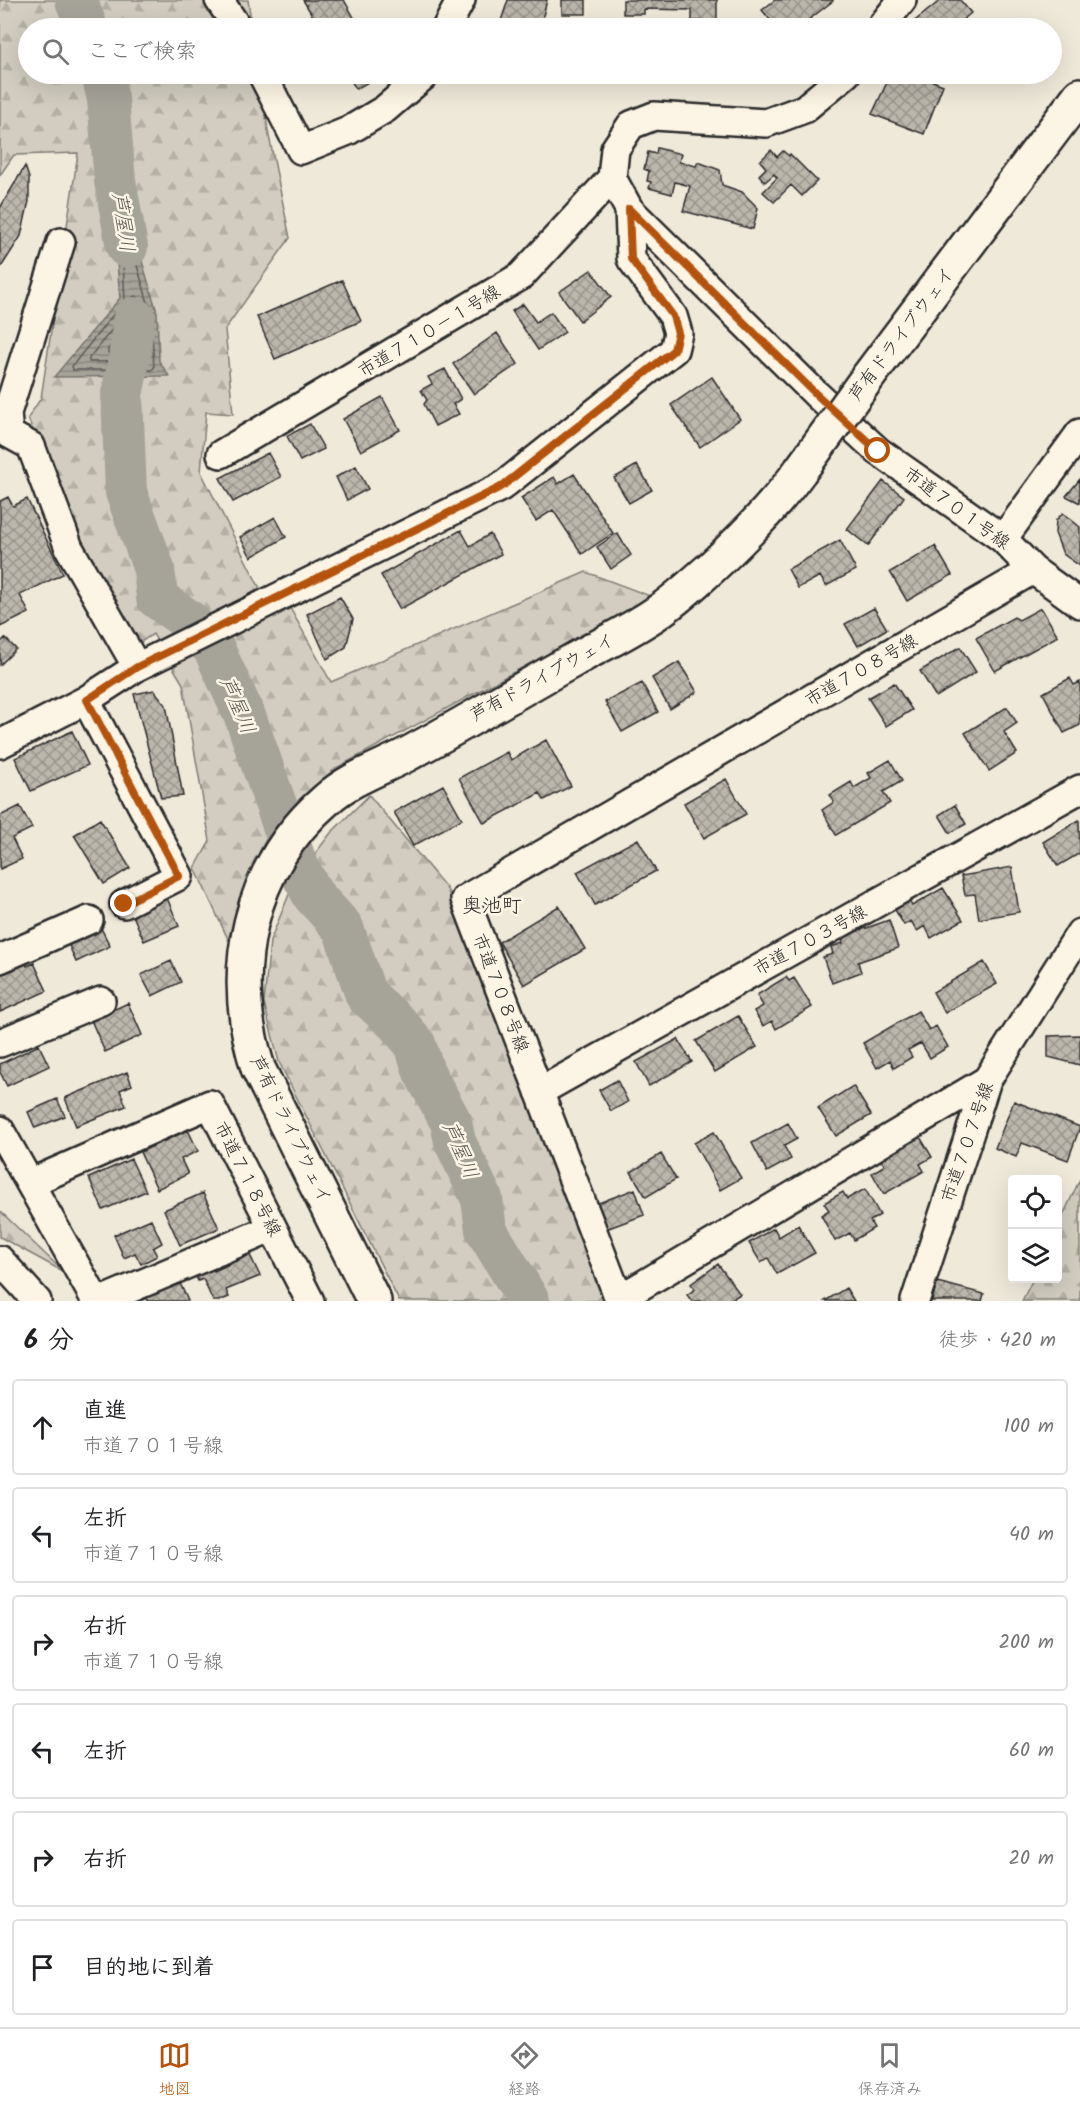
<!DOCTYPE html>
<html lang="ja">
<head>
<meta charset="utf-8">
<style>
	body { margin:0; font-family:Kalam,"Klee One",sans-serif; background:#f6f6f6; color:#202124 }
	.controls { position:absolute; right:18px; bottom:18px; display:grid; overflow:hidden; border-radius:6px; box-shadow:0 6px 24px #0002 }
	.controls button { width:54px; height:54px; display:grid; place-items:center; padding:0; border:0; border-bottom:2px solid #e0e0e0; background:#fff; color:#202124; font:30px sans-serif }
	.stop { position:absolute; width:18px; height:18px; margin:-14px; border:4px solid #b45309; border-radius:50%; background:#fff }
	.stop.end { background:#b45309; border-color:#fff; box-shadow:0 2px 6px #0008 }
	.list { margin:0; padding:0; list-style:none }
	h2 { display:flex; justify-content:space-between; align-items:center; height:78px; margin:0; padding:0 24px; font-size:26px }
	h2 small { font-size:20px; font-weight:400; color:#757577 }
	.list li { display:grid; grid-template-columns:39px 1fr auto; gap:18px; align-items:center; box-sizing:border-box; height:96px; margin:0 12px 12px; padding:0 12px; border:2px solid #e0e0e0; border-radius:6px }
	.list b { display:block; font-size:22px; white-space:nowrap }
	.list p { margin:0; font-size:20px; white-space:nowrap; color:#757577 }
	.list em { font-size:20px; font-style:normal; color:#757577 }
	.icon { flex:none; width:33px; height:33px; fill:none; stroke:currentColor; stroke-width:2; stroke-linecap:round; stroke-linejoin:round }
	.map { position:relative; flex:none; width:1080px; height:1301px; overflow:hidden }
	.search { position:absolute; background:#fff; box-shadow:0 6px 24px #0002; left:18px; right:18px; top:18px; height:66px; display:flex; align-items:center; gap:15px; box-sizing:border-box; padding:0 21px; border-radius:33px; color:#757577; font-size:22px }
	.sheet { height:726px; background:#fff }
	nav { display:flex; justify-content:space-around; align-items:center; box-sizing:border-box; height:84px; border-top:2px solid #e0e0e0; background:#fff; font-size:16px; color:#757577 }
	nav a { display:grid; justify-items:center; gap:3px }
	nav .on { color:#b45309 }
	.map>svg:first-child { display:block }
</style>
</head>
<body>
<div class="map">
<svg width="1080" height="1301" viewBox="0 0 1080 1301">
	<defs>
		<pattern id="forest-firs" width="22" height="20" patternUnits="userSpaceOnUse" patternTransform="scale(1.5)"><rect width="22" height="20" fill="#d2cdc0"/><path d="M5 1l3.5 6h-7zM16 11l3.5 6h-7z" fill="#b4b0a5"/></pattern>
		<pattern id="water-rules" width="6" height="5" patternUnits="userSpaceOnUse" patternTransform="scale(1.5)"><rect width="6" height="5" fill="#a6a399"/><path d="M0 2.5h6" fill="none" stroke="#87857d"/></pattern>
		<pattern id="building-cross-hatch" width="8" height="8" patternUnits="userSpaceOnUse" patternTransform="scale(1.5)"><rect width="8" height="8" fill="#bcb7ac"/><path d="M0 0l8 8M0 8l8-8" fill="none" stroke="#99958c"/></pattern>
	</defs>
	<rect width="100%" height="100%" fill="#efe9da"/>
	<filter id="ink" filterUnits="userSpaceOnUse"><feTurbulence type="fractalNoise" baseFrequency=".0167" numOctaves="2"/><feDisplacementMap in="SourceGraphic" scale="12" xChannelSelector="R" yChannelSelector="G"/><feConvolveMatrix kernelMatrix="1 2 1 2 8 2 1 2 1" color-interpolation-filters="sRGB"/></filter>
	<g filter="url(#ink)">
		<path fill="url(#forest-firs)" stroke="#7e7c76" stroke-width="1.5" d="M0,0H248L252,28H28V74H259L269,136L290,238L225,329L233,414L206,412L201,472L275,618L290,608L331,682L586,572L653,597L336,768L276,820L260,851L228,939L195,868L210,841L183,684L153,634L133,647L77,542L28,418L41,398L78,153L14,155L0,175Z
			M369,795L447,889L610,1301H399L279,1062L264,1003L270,941L295,880L330,834Z
			M1080,1179V1301H1022L1033,1279L1058,1278V1226Z
			M0,1211L64,1272L0,1237Z"/>
		<path fill="url(#water-rules)" stroke="#75736d" stroke-width="1.5" d="M121,190L157,312L159,361L169,376L54,377L120,298L111,191Z"/>
		<g fill="none" stroke-linecap="round" stroke-linejoin="round">
			<path stroke="#5c5b57" stroke-width="1.5" d="M121,226L126,228L151,313L154,368L151,370H73L72,366L125,300Z
				M136,296C147,307 146,345 144,361L89,362V358L130,307L133,297Z
				M132,320L135,323V352L108,353V349Z"/>
			<path stroke="#a6a399" stroke-width="42" d="M76,0L87,28
				M102,74L108,99L115,181L127,247
				M134,318L129,360L122,395L126,492L154,569L157,598L189,621L214,649L246,719L297,865L313,895L343,928L366,995L397,1023L415,1044L424,1072L451,1122L455,1142L482,1199L486,1230L529,1301"/>
		</g>
		<path fill="url(#building-cross-hatch)" stroke="#2b2b2b" stroke-width="1.5" d="M303,0H344L360,28H320Z
			M508,0H547L540,28H526L501,21Z
			M562,0H586V14H562Z
			M623,0H717V21H692V10L644,9V14H623Z
			M775,0H833V1L798,28H777L762,10Z
			M941,0H960L971,13L953,28H906Z
			M347,74H382L356,89Z
			M891,74H915L943,85L924,134L872,114Z
			M657,148L681,154L679,162L696,166L698,162L720,170L722,185L742,192L758,208L753,229L683,211L690,186L675,182L672,194L649,188L651,182L647,181L649,171L644,169L648,152L656,154Z
			M771,150L777,157L783,151L789,156L790,154L817,181L802,196L791,185L774,202L763,192L777,178L774,174L765,182L759,175L766,168L760,161Z
			M25,166L29,178V201L21,236L0,269V208Z
			M591,270L611,297L580,321L559,292Z
			M342,280L361,321L275,359L257,317Z
			M523,304L536,322L551,312L565,332L538,350L512,311Z
			M497,333L518,364L474,394L453,364Z
			M445,369L461,399L453,404L459,414L435,426L424,404L427,400L421,390L432,384L428,377Z
			M712,377L740,419L700,447L671,405Z
			M382,397L400,430L361,451L343,419Z
			M310,424L324,449L300,461L287,436Z
			M268,453L281,477L233,502L220,478Z
			M637,465L652,490L629,503L614,478Z
			M356,466L368,489L347,500L336,477Z
			M574,474L613,533L582,554L553,510L536,521L521,498L554,477L558,484Z
			M1080,479V503L1066,496Z
			M883,481L904,497L868,546L847,529Z
			M8,497L13,506L27,499L63,574L20,595L29,613L0,627V501Z
			M1063,513L1080,527V566L1063,554L1055,533L1056,520Z
			M275,517L286,537L251,557L240,537Z
			M461,530L470,546L490,534L501,554L400,609L381,575Z
			M617,533L631,555L611,569L597,547Z
			M840,540L856,570L826,586L820,576L798,588L788,569Z
			M935,546L952,575L907,601L890,572Z
			M340,597L353,619L346,647L327,659L307,614Z
			M874,608L887,629L858,646L845,624Z
			M1041,608L1058,636L995,671L976,638L1014,617L1019,620Z
			M5,638L16,649L0,665V643Z
			M960,647L976,672L936,697L920,671Z
			M679,662L697,692L670,709L652,678Z
			M1070,678L1074,685L1080,682V725L1064,733L1043,693Z
			M642,683L658,712L622,732L605,702Z
			M894,683L912,710L886,726L868,698Z
			M154,690L166,705L183,796L161,798L134,694Z
			M1007,707L1017,723L1004,732L1017,753L989,771L965,733Z
			M72,731L88,765L31,791L15,758Z
			M546,740L571,786L544,800L540,793L484,823L459,778L507,752L511,760Z
			M890,760L902,781L883,792L890,803L836,835L822,810L834,802L830,795L851,782L854,788L871,778L868,773Z
			M726,779L746,814L704,838L684,803Z
			M443,785L462,819L413,846L394,812Z
			M955,805L966,824L950,833L939,815Z
			M20,806L32,828L12,838L22,859L0,869V816Z
			M100,819L130,868L104,884L74,835Z
			M1079,820L1080,853L1058,866L1043,842Z
			M638,839L656,871L595,905L577,872Z
			M1012,867L1019,912L979,919L975,894L965,895L961,876Z
			M943,888L963,920L931,938L925,926L917,931L911,921L904,925L894,908L908,899L912,906Z
			M167,898L179,926L144,941L132,913Z
			M559,906L585,949L524,985L499,942Z
			M889,920L898,948L858,962L861,972L832,983L823,957L833,954L831,947L843,943L841,937Z
			M101,928L110,946L76,962L68,943Z
			M25,961L27,966L34,963L47,991L0,1012V972Z
			M171,961L181,982L152,996L141,975Z
			M984,962L997,984L945,1013L933,992Z
			M786,977L789,981L794,978L812,1007L776,1029L772,1021L763,1026L754,1011L763,1006L757,995Z
			M128,1003L142,1035L105,1052L91,1020Z
			M918,1011L929,1030L936,1026L948,1047L930,1058L921,1043L908,1050L912,1057L894,1068L890,1060L877,1068L863,1043Z
			M738,1016L757,1047L715,1072L696,1041Z
			M1080,1035V1065L1048,1057V1036Z
			M678,1039L692,1062L649,1086L636,1062Z
			M39,1045L49,1066L7,1086L0,1072V1064Z
			M127,1072L132,1085L120,1090L126,1106L76,1126L65,1098Z
			M617,1080L628,1102L611,1111L599,1090Z
			M853,1086L871,1115L836,1136L818,1108Z
			M57,1099L65,1116L35,1128L28,1112Z
			M1014,1101L1080,1127L1068,1160L1022,1143L1016,1157L995,1148Z
			M788,1123L797,1139L784,1146L791,1159L767,1172L752,1143Z
			M188,1130L198,1151L181,1159L188,1174L157,1189L140,1152Z
			M714,1132L741,1178L720,1190L694,1143Z
			M920,1137L932,1157L920,1164L924,1171L884,1194L872,1173L885,1165L880,1160Z
			M661,1154L676,1179L646,1197L631,1172Z
			M131,1159L146,1191L103,1210L89,1178Z
			M635,1189L644,1215L606,1229L596,1204Z
			M865,1189L880,1215L870,1221L874,1228L854,1240L850,1233L835,1241L821,1215L829,1210L824,1203L843,1192L847,1199Z
			M203,1193L219,1228L180,1245L164,1210Z
			M151,1219L162,1243L153,1248L157,1256L141,1264L135,1253L124,1258L114,1235Z
			M798,1225L815,1253L777,1274L768,1258L761,1263L749,1243L774,1228L779,1237Z
			M250,1255L260,1276L226,1290L229,1297L219,1301H213L203,1279L198,1281L195,1275L213,1268L214,1271Z
			M718,1264L740,1294L729,1301H692L687,1295L695,1289L691,1284Z
			M179,1281L188,1301H148L146,1297Z
			M937,1282L984,1294L982,1301H932Z
			M846,1288L854,1301H825Z"/>
		<g fill="none" stroke-linecap="round" stroke-linejoin="round">
			<defs>
				<path id="minor" d="M219,0L238,28
					M446,28L461,0
					M880,28L902,0
					M262,74L301,150L348,131L385,109L426,74
					M629,209L816,394L878,451L1003,539L1033,570L1080,604
					M61,242L7,413L9,434L31,446L69,548L137,667
					M221,454L521,276L612,178
					M1003,539L1080,433
					M86,700L179,876L124,904
					M0,744L86,700L137,667L501,487L674,350L678,333L673,316L631,259L629,209L612,178L615,149L631,125L654,116L766,123L804,109L846,74
					M0,959L89,920
					M0,1043L101,1001
					M987,1080L619,1299L465,899L1033,570
					M539,1092L1080,789
					M0,1130L96,1301
					M30,1183L210,1104L310,1301
					M0,1260L37,1301
					M101,1301L273,1228
					M915,1301L987,1080L1080,933"/>
				<path id="tertiary" d="M868,377L1080,95
					M374,1301L258,1068C227,971 248,867 327,799C349,779 379,769 406,755C462,725 516,692 572,661C600,645 637,628 662,609C679,597 695,582 711,568C743,538 774,507 800,471"/>
			</defs>
			<use href="#minor" stroke="#2b2b2b" stroke-width="32"/>
			<use href="#tertiary" stroke="#2b2b2b" stroke-width="38"/>
			<use href="#minor" stroke="#fcf5e5" stroke-width="27"/>
			<use href="#tertiary" stroke="#fcf5e5" stroke-width="33"/>
			<defs>
				<path id="tertiary-bridge" d="M800,471L868,377"/>
			</defs>
			<use href="#tertiary-bridge" stroke="#2b2b2b" stroke-width="38" stroke-linecap="butt"/>
			<use href="#tertiary-bridge" stroke="#fcf5e5" stroke-width="33"/>
		</g>
	</g>
	<g fill="none" stroke-linecap="round" stroke-linejoin="round" filter="url(#ink)">
		<path stroke="#b45309" stroke-width="8" d="M124,904L179,876L87,700L137,667L501,487L674,350L678,333L673,316L631,259L629,209L816,394L878,451"/>
	</g>
	<g text-anchor="middle" stroke-width="5" stroke-linejoin="round" paint-order="stroke">
		<g font-size="18" fill="#2b2b2b" stroke="#fcf5e5">
			<text transform="translate(429 331) rotate(-31)" y="6">市道７１０－１号線</text>
			<text transform="translate(901 334) rotate(-53)" y="6">芦有ドライブウェイ</text>
			<text transform="translate(957 508) rotate(36)" y="6">市道７０１号線</text>
			<text transform="translate(861 670) rotate(-30)" y="6">市道７０８号線</text>
			<text transform="translate(542 677) rotate(-29)" y="6">芦有ドライブウェイ</text>
			<text transform="translate(810 940) rotate(-29)" y="6">市道７０３号線</text>
			<text transform="translate(501 993) rotate(69)" y="6">市道７０８号線</text>
			<text transform="translate(291 1129) rotate(64)" y="6">芦有ドライブウェイ</text>
			<text transform="translate(967 1142) rotate(-71)" y="6">市道７０７号線</text>
			<text transform="translate(248 1179) rotate(63)" y="6">市道７１８号線</text>
		</g>
		<g font-size="20" font-style="italic" fill="#565552" stroke="#fcf5e5">
			<text transform="translate(124 222) rotate(82)" y="7">芦屋川</text>
			<text transform="translate(238 705) rotate(67)" y="7">芦屋川</text>
			<text transform="translate(461 1150) rotate(67)" y="7">芦屋川</text>
		</g>
		<g font-size="20" fill="#2b2b2b" stroke="#fcf5e5">
			<text x="492" y="912">奥池町</text>
		</g>
	</g>
</svg>
<div class="controls">
<button><svg class="icon" aria-label="locate" viewBox="0 0 24 24"><circle cx="12" cy="12" r="6"/><path d="M12 2v4M12 18v4M2 12h4M18 12h4"/></svg></button>
<button><svg class="icon" aria-label="layers" viewBox="0 0 24 24"><path d="M12 4l9 5-9 5-9-5zM3 14l9 5 9-5"/></svg></button>
</div>
<div class="stop" style="left:878px;top:451px"></div>
<div class="stop end" style="left:124px;top:904px"></div>
<div class="search"><svg class="icon" aria-label="search" viewBox="0 0 24 24"><circle cx="10" cy="10" r="6"/><path d="M15 15l6 6"/></svg>ここで検索</div>
</div>
<section class="sheet">
<h2>6 分<small>徒歩 · 420 m</small></h2>
<ul class="list">
<li><svg class="icon" aria-label="ahead" viewBox="0 0 24 24"><path d="M12 20V5M6 11l6-6 6 6"/></svg><div><b>直進</b><p>市道７０１号線</p></div><em>100 m</em></li>
<li><svg class="icon" aria-label="left" viewBox="0 0 24 24"><path d="M17 20v-9H6M10 6l-5 5 5 5"/></svg><div><b>左折</b><p>市道７１０号線</p></div><em>40 m</em></li>
<li><svg class="icon" aria-label="right" viewBox="0 0 24 24"><path d="M7 20v-9h11M14 6l5 5-5 5"/></svg><div><b>右折</b><p>市道７１０号線</p></div><em>200 m</em></li>
<li><svg class="icon" aria-label="left" viewBox="0 0 24 24"><path d="M17 20v-9H6M10 6l-5 5 5 5"/></svg><div><b>左折</b></div><em>60 m</em></li>
<li><svg class="icon" aria-label="right" viewBox="0 0 24 24"><path d="M7 20v-9h11M14 6l5 5-5 5"/></svg><div><b>右折</b></div><em>20 m</em></li>
<li><svg class="icon" aria-label="arrive" viewBox="0 0 24 24"><path d="M6 21V4h12l-3 4 3 4H6"/></svg><div><b>目的地に到着</b></div></li>
</ul>
</section>
<nav>
<a class="on"><svg class="icon" aria-label="map" viewBox="0 0 24 24"><path d="M3 6l6-2 6 2 6-2v14l-6 2-6-2-6 2zM9 4v14M15 6v14"/></svg>地図</a>
<a><svg class="icon" aria-label="directions" viewBox="0 0 24 24"><path d="M12 3l9 9-9 9-9-9zM9 14v-3h6M13 9l2 2-2 2"/></svg>経路</a>
<a><svg class="icon" aria-label="saved" viewBox="0 0 24 24"><path d="M7 4h10v16l-5-4-5 4z"/></svg>保存済み</a>
</nav>
</body>
</html>
